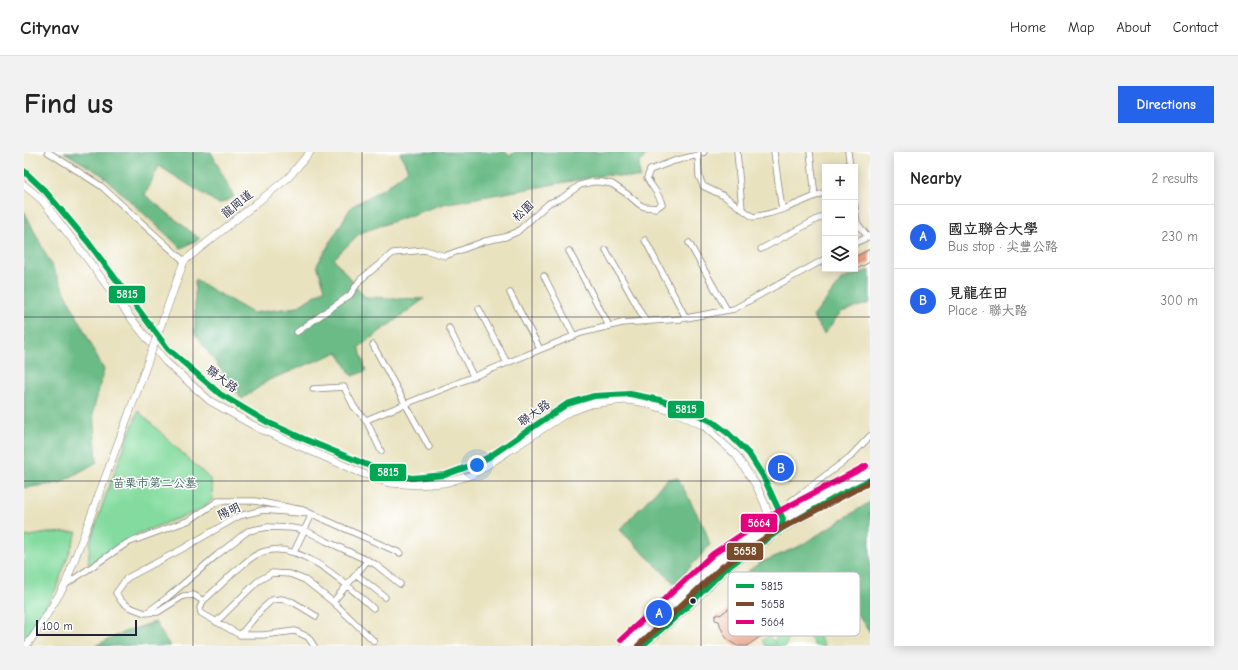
<!DOCTYPE html>
<html lang="en">
<head>
<meta charset="utf-8">
<style>
	body { margin:0; font-family:"Comic Neue","LXGW WenKai TC",sans-serif; background:#f2f2f2; color:#222 }
	.controls { position:absolute; right:12px; top:12px; display:grid; overflow:hidden; border-radius:0px; box-shadow:0 2px 10px #0003 }
	.controls button { width:36px; height:36px; display:grid; place-items:center; padding:0; border:0; border-bottom:1px solid #e0e0e0; background:#fff; color:#222; font:20px sans-serif }
	.scale { position:absolute; left:12px; bottom:10px; width:101px; box-sizing:border-box; padding-left:4px; border:2px solid #22223b; border-top:0; font-size:11px; line-height:14px; white-space:nowrap; color:#22223b; -webkit-text-stroke:3px #fff; paint-order:stroke }
	.you { position:absolute; left:453px; top:313px; width:14px; height:14px; margin:-10px; border:3px solid #fff; border-radius:50%; background:#1a73e8; box-shadow:0 0 0 6px #1a73e833 }
	.badge { display:grid; place-items:center; width:26px; height:26px; border-radius:50%; background:#2563eb; color:#fff; font-size:13px; font-weight:700 }
	.pin { position:absolute; translate:-50% -50%; border:2px solid #fff; box-shadow:0 1px 4px #0006 }
	.list { margin:0; padding:0; list-style:none }
	h2 { display:flex; justify-content:space-between; align-items:center; height:52px; margin:0; padding:0 16px; font-size:17px }
	h2 small { font-size:13px; font-weight:400; color:#767676 }
	.list li { display:grid; grid-template-columns:26px 1fr auto; gap:12px; align-items:center; box-sizing:border-box; height:64px; padding:0 16px; border-top:1px solid #e0e0e0 }
	.list b { display:block; font-size:15px; white-space:nowrap }
	.list p { margin:0; font-size:13px; white-space:nowrap; color:#767676 }
	.list em { font-size:13px; font-style:normal; color:#767676 }
	.icon { flex:none; width:22px; height:22px; fill:none; stroke:currentColor; stroke-width:2; stroke-linecap:round; stroke-linejoin:round }
	.map { position:relative; flex:none; width:846px; height:494px; overflow:hidden; border-radius:0px }
	header { display:flex; align-items:center; gap:24px; box-sizing:border-box; height:56px; padding:0 20px; background:#fff; border-bottom:1px solid #e0e0e0 }
	header strong { font-size:19px }
	nav { display:flex; gap:22px; margin-inline-start:auto; font-size:14px }
	.intro { display:flex; align-items:center; justify-content:space-between; box-sizing:border-box; height:96px; padding:0 24px }
	h1 { margin:0; font-size:28px }
	.button { padding:10px 18px; border-radius:0px; background:#2563eb; color:#fff; font-size:14px; font-weight:700 }
	main { display:flex; gap:24px; padding:0 24px }
	aside { flex:1; background:#fff; border-radius:0px; box-shadow:0 2px 10px #0003 }
	.map>svg:first-child { display:block }
</style>
</head>
<body>
<header>
<strong>Citynav</strong>
<nav><a>Home</a><a>Map</a><a>About</a><a>Contact</a></nav>
</header>
<div class="intro"><h1>Find us</h1><a class="button">Directions</a></div>
<main>
<div class="map">
<svg width="846" height="494" viewBox="0 0 846 494">
	<rect width="100%" height="100%" fill="#fff"/>
	<filter id="ink" filterUnits="userSpaceOnUse"><feTurbulence type="fractalNoise" baseFrequency=".025" numOctaves="2"/><feDisplacementMap in="SourceGraphic" scale="8" xChannelSelector="R" yChannelSelector="G"/><feConvolveMatrix kernelMatrix="1 2 1 2 8 2 1 2 1" color-interpolation-filters="sRGB"/></filter>
	<filter id="wash" filterUnits="userSpaceOnUse"><feTurbulence type="fractalNoise" baseFrequency=".012" numOctaves="4" result="noise"/><feDisplacementMap in="SourceGraphic" scale="16" xChannelSelector="R" yChannelSelector="G"/><feGaussianBlur stdDeviation="0.9" result="paint"/><feColorMatrix in="noise" values="0 0 0 0 0 0 0 0 0 0 0 0 0 0 0 0 0 1.4 0 .05"/><feComposite in="paint" operator="in"/></filter>
	<g filter="url(#wash)">
		<rect width="100%" height="100%" fill="#e9e2bf"/>
		<path fill="#84db9f" stroke="#537e6d" d="M114,259L187,328L189,347L176,358L115,381L64,413L66,391L80,348Z
			M53,380L32,437L9,476L0,488V385L23,381Z
			M767,468C788,469 790,478 801,494H791L784,482C773,479 765,483 761,494H742L738,488L745,484L751,491C753,478 755,475 767,468Z"/>
		<path fill="#6bbb86" stroke="#466e60" d="M40,0H187L210,45L195,52L135,14L121,43L176,87L157,96L78,23Z
			M377,0H482L485,4L491,0H624L615,12L616,26L582,23L419,52L336,81L310,107L341,145L400,147L335,195L342,219L328,224L314,200L245,228L218,247L171,182V128L229,161L273,155L301,137L293,113L327,55L362,35L384,18L376,1Z
			M0,59L80,218L69,260L73,310L36,331L0,336Z
			M846,118V151L817,160L800,182L789,165L818,127Z
			M654,326L681,377L686,393L651,432L596,378L643,327Z
			M846,350V480L816,439L778,441L758,429L724,419L738,410L776,394Z
			M131,470L146,494H71L100,480Z"/>
		<g id="blocks">
			<path fill="#e69373" d="M846,97V110L831,118V105Z
				M733,436L737,441L741,437L762,466L723,494H713L703,487L700,482L697,476L695,469L691,468V464L694,462L696,463Z"/>
		</g>
	</g>
	<g filter="url(#ink)">
		<use href="#blocks" fill-opacity="0" stroke="#86827d" stroke-width="1"/>
		<g fill="none" stroke-linecap="round" stroke-linejoin="round">
			<defs>
				<path id="minor" d="M24,0L77,34L160,109
					M713,0L718,57
					M750,0L758,58
					M786,0L791,44
					M824,0L826,15
					M674,3L675,24L679,34L700,44L729,65C755,61 777,50 801,40
					M831,54L833,71L844,85
					M621,88L662,166
					M665,91L703,158
					M831,91L846,84
					M737,97L801,63
					M582,98L622,170
					M545,99L585,174
					M520,124L550,184
					M486,141L516,197
					M455,157L483,211
					M425,176L449,224
					M273,180L326,143L336,128L369,101L401,98L421,104L461,89L481,85L493,80L525,51L538,46L556,33L568,30H577L588,32L603,42L616,53L621,55L632,56L638,52C635,42 628,35 623,26L626,18L650,9L674,3L680,0
					M349,193L405,295
					M289,237L320,235L330,255L342,268L357,299
					M342,268L557,181L598,171L657,167L710,157L801,107
					M759,367L766,350L826,305L846,284
					M333,423L361,445
					M41,433L103,391L166,368L194,349H231L279,358L288,362L270,400
					M179,449L170,443L159,444L134,460L121,461L105,455L97,449L92,441L103,426L158,397L215,364L239,358L288,362L376,401
					M309,450L344,408
					M122,461L144,445L193,403L224,379L244,375L268,376L281,378L302,389L351,412L376,432
					M192,470L234,429L248,421L266,422L281,428L309,450L350,489
					M216,483L238,457L248,448L257,447L269,450L292,464
					M290,494L284,485L271,479L239,483H216L177,461L176,456L179,449C189,440 200,430 210,420C218,414 225,406 234,402C272,383 323,433 349,456"/>
				<path id="tertiary" d="M0,19L21,39L64,90L111,154L144,197L196,242L243,270L280,287L358,319L388,326L421,323L448,313L465,305L543,252L570,244L606,242L636,248L669,260L689,270L705,282L725,302L739,324L759,367L758,371
					M0,33L18,48L59,101L106,165L142,210L186,249L234,276L335,320L365,331L393,333L421,331L448,323L543,261L567,252L602,248L616,250L654,261L680,274L712,303L732,333L740,350L748,372L752,375
					M156,120L160,109L265,25L286,0
					M2,494L11,482L41,433L106,259"/>
				<path id="primary" d="M827,338L846,328
					M602,494L608,489L693,409L748,372L759,367L846,321
					M618,494L663,455L700,418L757,377L812,346"/>
			</defs>
			<use href="#minor" stroke="#86827d" stroke-width="7"/>
			<use href="#tertiary" stroke="#86827d" stroke-width="8"/>
			<use href="#primary" stroke="#86827d" stroke-width="10"/>
			<use href="#minor" stroke="#fff" stroke-width="5.5"/>
			<use href="#tertiary" stroke="#fff" stroke-width="7"/>
			<use href="#primary" stroke="#fff" stroke-width="9"/>
			<defs>
				<path id="tertiary-bridge" d="M106,259L156,120"/>
			</defs>
			<use href="#tertiary-bridge" stroke="#86827d" stroke-width="8" stroke-linecap="butt"/>
			<use href="#tertiary-bridge" stroke="#fff" stroke-width="7"/>
			<defs>
				<path id="bus-1" d="M0,19L21,39L64,90L144,197L196,242L243,270L280,287L358,319L388,326L421,323L448,313L465,305L543,252L570,244L606,242L636,248L669,260L689,270L705,282L725,302L739,324L759,367L757,377
					M618,494L663,455L700,418L757,377L814,344L846,328"/>
				<path id="bus-2" d="M614,494L698,415L752,379L846,330"/>
				<path id="bus-3" d="M597,488L689,402L744,365L842,314"/>
			</defs>
			<use href="#bus-1" stroke="#fff" stroke-width="9"/>
			<use href="#bus-2" stroke="#fff" stroke-width="9"/>
			<use href="#bus-3" stroke="#fff" stroke-width="9"/>
			<use href="#bus-1" stroke="#00a651" stroke-width="6"/>
			<use href="#bus-2" stroke="#7a4b2a" stroke-width="6"/>
			<use href="#bus-3" stroke="#e5007d" stroke-width="6"/>
		</g>
	</g>
	<path fill="none" stroke="#22223b" stroke-width="1" stroke-opacity="0.55" d="M169,0V494M338,0V494M508,0V494M677,0V494M0,165H846M0,329H846"/>
	<circle fill="#22223b" stroke="#fff" stroke-width="1.5" cx="669" cy="449" r="3.5"/>
	<g text-anchor="middle" stroke-width="3" stroke-linejoin="round" paint-order="stroke">
		<g font-size="12" fill="#22223b" stroke="#fff">
			<text transform="translate(213 52) rotate(-39)" y="4">龍岡道</text>
			<text transform="translate(499 59) rotate(-42)" y="4">松園</text>
			<text transform="translate(198 227) rotate(37)" y="4">聯大路</text>
			<text transform="translate(510 261) rotate(-35)" y="4">聯大路</text>
			<text transform="translate(205 359) rotate(-25)" y="4">陽明</text>
		</g>
		<g font-size="12" fill="#44635e" stroke="#fff">
			<text x="131" y="335">苗栗市第二公墓</text>
		</g>
	</g>
	<rect x="704" y="420" width="132" height="64" rx="6" fill="#fff" stroke="#bdbdc4" stroke-width="1"/>
	<rect x="712" y="432" width="18" height="4" fill="#00a651"/>
	<rect x="712" y="450" width="18" height="4" fill="#7a4b2a"/>
	<rect x="712" y="468" width="18" height="4" fill="#e5007d"/>
	<g font-size="11" fill="#22223b">
		<text x="737" y="438">5815</text>
		<text x="737" y="456">5658</text>
		<text x="737" y="474">5664</text>
	</g>
	<g stroke="#fff" stroke-width="1.5">
		<rect x="84" y="133" width="38" height="19" rx="4" fill="#00a651"/>
		<rect x="643" y="248" width="38" height="19" rx="4" fill="#00a651"/>
		<rect x="345" y="311" width="38" height="19" rx="4" fill="#00a651"/>
		<rect x="716" y="361" width="38" height="20" rx="4" fill="#e5007d"/>
		<rect x="702" y="390" width="38" height="19" rx="4" fill="#7a4b2a"/>
	</g>
	<g font-size="11" text-anchor="middle" font-weight="bold" fill="#fff">
		<text x="103" y="146">5815</text>
		<text x="662" y="261">5815</text>
		<text x="364" y="324">5815</text>
		<text x="735" y="375">5664</text>
		<text x="721" y="403">5658</text>
	</g>
</svg>
<div class="controls">
<button>+</button>
<button>−</button>
<button><svg class="icon" aria-label="layers" viewBox="0 0 24 24"><path d="M12 4l9 5-9 5-9-5zM3 14l9 5 9-5"/></svg></button>
</div>
<div class="scale">100 m</div>
<div class="you"></div>
<div class="pin badge" style="left:635px;top:461px">A</div>
<div class="pin badge" style="left:757px;top:316px">B</div>
</div>
<aside>
<h2>Nearby<small>2 results</small></h2>
<ul class="list">
<li><span class="badge">A</span><div><b>國立聯合大學</b><p>Bus stop · 尖豐公路</p></div><em>230 m</em></li>
<li><span class="badge">B</span><div><b>見龍在田</b><p>Place · 聯大路</p></div><em>300 m</em></li>
</ul>
</aside>
</main>
</body>
</html>
